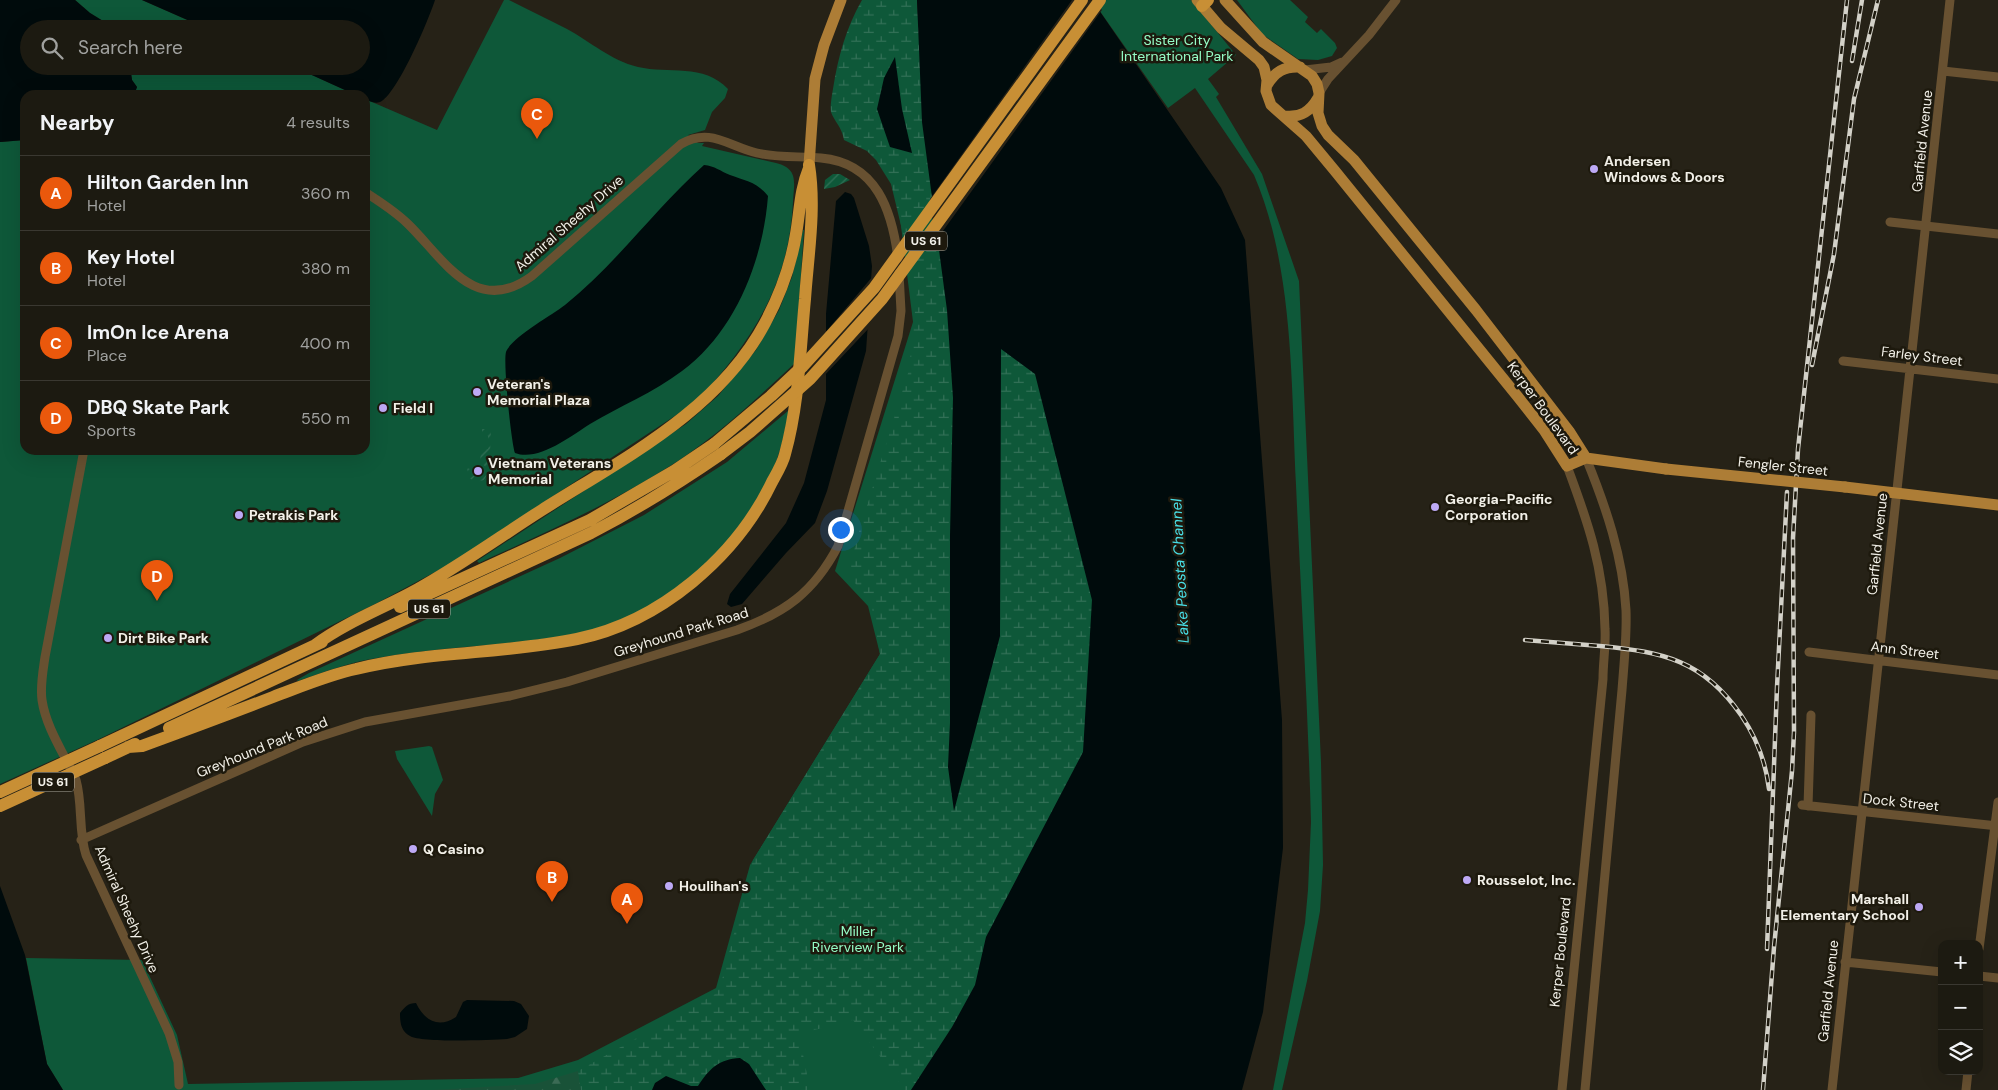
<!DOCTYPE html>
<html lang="en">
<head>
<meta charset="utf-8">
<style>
	body { margin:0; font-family:"DM Sans",sans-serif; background:#25231a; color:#f1f3f6 }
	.controls { position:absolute; right:15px; bottom:15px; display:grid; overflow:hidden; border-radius:10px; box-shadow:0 5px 20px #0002 }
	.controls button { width:45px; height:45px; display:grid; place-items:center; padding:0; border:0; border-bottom:1px solid #3a3831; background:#1c1a11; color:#f1f3f6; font:25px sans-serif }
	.you { position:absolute; left:840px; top:529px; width:18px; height:18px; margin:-12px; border:4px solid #fff; border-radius:50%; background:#1a73e8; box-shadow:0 0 0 8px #1a73e833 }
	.badge { display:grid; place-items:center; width:32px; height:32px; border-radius:50%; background:#ea580c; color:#fff; font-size:16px; font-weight:700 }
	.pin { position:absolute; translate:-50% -41px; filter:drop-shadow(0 1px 2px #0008) }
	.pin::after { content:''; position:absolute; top:26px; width:18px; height:15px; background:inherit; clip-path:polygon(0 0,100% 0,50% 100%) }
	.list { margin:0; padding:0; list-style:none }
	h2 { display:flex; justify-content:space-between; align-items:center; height:65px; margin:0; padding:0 20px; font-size:21px }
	h2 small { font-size:16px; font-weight:400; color:#a0a19f }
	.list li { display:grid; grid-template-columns:32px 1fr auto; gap:15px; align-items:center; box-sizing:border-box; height:75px; padding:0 20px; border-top:1px solid #3a3831 }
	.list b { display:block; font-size:19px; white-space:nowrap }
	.list p { margin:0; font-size:16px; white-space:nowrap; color:#a0a19f }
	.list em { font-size:16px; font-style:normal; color:#a0a19f }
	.icon { flex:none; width:28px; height:28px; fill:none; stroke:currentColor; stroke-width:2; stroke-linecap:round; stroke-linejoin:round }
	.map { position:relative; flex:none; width:1998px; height:1090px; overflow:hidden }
	.search { position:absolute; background:#1c1a11; box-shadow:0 5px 20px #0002; left:20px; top:20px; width:350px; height:55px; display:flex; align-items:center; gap:12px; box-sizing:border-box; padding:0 18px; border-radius:28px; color:#a0a19f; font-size:19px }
	.panel { position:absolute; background:#1c1a11; box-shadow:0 5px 20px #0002; left:20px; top:90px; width:350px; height:365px; border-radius:15px }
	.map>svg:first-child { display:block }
</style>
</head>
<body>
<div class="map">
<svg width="1998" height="1090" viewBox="0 0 1998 1090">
	<defs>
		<pattern id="forest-firs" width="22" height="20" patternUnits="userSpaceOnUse" patternTransform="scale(1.25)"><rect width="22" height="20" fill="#195238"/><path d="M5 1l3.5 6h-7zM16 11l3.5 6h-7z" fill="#3b6b55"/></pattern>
		<pattern id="wetland-marsh" width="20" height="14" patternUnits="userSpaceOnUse" patternTransform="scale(1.25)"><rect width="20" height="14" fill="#0e5839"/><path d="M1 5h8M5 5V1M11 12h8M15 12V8" fill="none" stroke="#327056"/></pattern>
		<pattern id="garden-furrows" width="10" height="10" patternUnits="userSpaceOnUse" patternTransform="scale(1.25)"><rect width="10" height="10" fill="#0e5839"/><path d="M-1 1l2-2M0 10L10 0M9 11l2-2" fill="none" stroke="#327056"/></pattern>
	</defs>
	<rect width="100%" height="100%" fill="#262217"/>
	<path fill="#0e5839" d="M75,0H142L208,29H116L90,13Z
		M504,0H509C528,10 548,19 567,29C591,42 610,60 638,67C668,74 704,63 728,89L725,98L712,112L705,130L688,135L698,143H704L702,146L776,163C799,169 794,182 793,202C789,286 751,342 696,402L450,564L377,603L97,740L0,784V142L25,140V450H365V99L437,130Z
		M1092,0H1191L1236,55L1208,79L1219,94L1216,97L1262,174L1299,281L1321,762L1323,865L1320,911L1307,981L1282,1090H1273L1305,923L1308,890L1311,822C1308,709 1301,597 1296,485C1291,384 1294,268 1254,175L1195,88L1168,108Z
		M1237,0H1290L1308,17L1305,22L1317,33L1321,29L1335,43L1337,48L1332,56L1318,60L1298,59L1262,34Z
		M130,66H292L356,95H134L137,87L132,80Z
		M922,122L911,1090H766L749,1064L652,1090H63L47,1064L26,958L142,960L177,1035L188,1084L518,1078L578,1060L716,988L750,865L880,654L868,606L835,571L913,322L895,178Z
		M803,230H804L795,363C754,401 713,440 665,469C606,506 542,534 479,563L477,561L686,424L718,396L756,350L779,310L792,277Z
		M789,410C785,432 780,454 771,475C739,548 658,617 579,633C513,646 444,646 377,658C350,662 324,672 298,681L297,680L309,673L560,558L644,515L727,462Z
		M429,746L432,747L443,780L435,794L432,816L397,759L395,751Z"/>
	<path fill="url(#forest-firs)" d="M578,1071L581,1090H433L535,1084Z"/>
	<path fill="url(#wetland-marsh)" d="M862,0H917L918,18L991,296L1094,450L1109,719L929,1090H905L853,1020L799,1034L810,1090H766L765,1088L759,1090H581L578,1071L717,993L722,980L753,860L880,654L872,608L849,574L857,538L909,370L917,292L891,184L876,160L867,151L844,140C842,127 834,121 831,112C830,106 832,95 833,89C838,57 846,28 862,0Z"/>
	<path fill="url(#garden-furrows)" d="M833,174H840L850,180L835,187L824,189L825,180Z
		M482,429H491L490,454L486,455L489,471L484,480L476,482L469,478L467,468L470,469L471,474L476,478L482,477L485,473V466L480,463L481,449H488V436L482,435Z"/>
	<path fill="#000b0c" d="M0,0H75L90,13L116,29H29V66H130L132,80L137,87L134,95H25V140L0,142Z
		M142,0H435C429,19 397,95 380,102C374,104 370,101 365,99V95H356L292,66H361V29H208Z
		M917,0H1092L1221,188L1245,240L1282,720L1283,848L1263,1012L1242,1090H911L952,1027L975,985L986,937L1083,752L1092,600L1035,374L1001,349L1000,636L954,811L948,767L950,723V536L953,398L947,310L922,122Z
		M895,57L902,109L912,153L890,147L877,109L884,78Z
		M704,165C715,166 720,171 730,175C746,181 757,182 768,196C763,261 735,332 682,371C653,393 620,406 590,424C571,436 538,462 515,453C511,441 503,362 506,352C511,338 552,315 565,305C616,264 655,209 704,165Z
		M845,192L851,194L854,198L869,246L872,266L866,351L827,491L815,523L786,553L742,604L731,607L727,604L730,594L786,523L804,483L826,400V314L836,201Z
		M0,886L25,955L47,1064L63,1090H0Z
		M467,1000L514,1001L521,1004L529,1016L527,1029L515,1037L507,1039C489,1040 422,1043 410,1036C401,1031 400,1023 400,1013C405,1007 408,1003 416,1003C424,1020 438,1029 456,1017L463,1002Z
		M740,1058L749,1064L766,1090H652L655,1083L666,1076L691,1086H698C709,1069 719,1059 740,1058Z"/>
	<path fill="#262217" d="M1072,0H1095L1102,10L935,242L930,199Z
		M873,276L870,327L823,377L824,334Z"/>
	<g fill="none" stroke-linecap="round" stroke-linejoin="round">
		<path stroke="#685131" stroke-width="9" d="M1305,70L1331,67L1342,62
			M1943,71L1998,77
			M1319,93L1328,79L1369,35L1396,0
			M365,192C380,202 395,211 408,224C444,259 475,318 532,276L681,144C710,127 728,146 757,153C778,158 800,156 821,158C877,163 892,211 898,258
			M1890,222L1998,234
			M1843,361L1998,379
			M84,450L45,657C43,671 40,686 42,700C46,728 65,755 76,780C83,805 78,830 86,855L169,1033L178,1062L179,1085
			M1809,652L1998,675
			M1802,805L1998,826
			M1808,806L1811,715
			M81,840L303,742L365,722L510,696L567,682L737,630C785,613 814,592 838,546L898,336L901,311L899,273
			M1979,949L1998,802
			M1845,962L1942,972
			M1979,976L1998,978
			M1562,1090L1603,679C1603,662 1606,645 1605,629C1604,568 1588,522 1567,466
			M1585,1090L1622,690C1624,663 1627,636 1626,610C1623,557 1606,507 1586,458
			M1832,1090L1950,0
			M1966,1090L1968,1071"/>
		<path stroke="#ad7d36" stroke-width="11" d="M1197,0L1221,28L1259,60L1264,67L1267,80L1266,91L1271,105L1306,136L1335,171L1518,397L1544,430L1567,466L1586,458L1666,469
			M1225,0L1263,42L1312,76L1317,84L1319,93L1318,113L1322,126L1328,135L1354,160L1476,310L1569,431L1586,458
			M1267,85C1275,72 1284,66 1300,67
			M1284,116C1300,118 1310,112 1318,98
			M809,165L815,79L824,45L841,0
			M1845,487L1998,505"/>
		<path stroke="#c88f35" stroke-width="12" d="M1202,6L1208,0
			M400,607L590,520L674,471L714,444
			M315,645C348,621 382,609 418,589C461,565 501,536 542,510C624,458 718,411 765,323C780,295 791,265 796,234C800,211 800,190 809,168
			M169,728L591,533C637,509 679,483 721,454
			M100,746L322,642
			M128,747L142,746C186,730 229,714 273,697C300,687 328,675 356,669C429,651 504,654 577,639C660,622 736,557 772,482C777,473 783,463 785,454C799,404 800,351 805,299C808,255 816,209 809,165
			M105,758L135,744"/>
		<defs>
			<path id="rail" d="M1852,61L1862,0
				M1812,365L1834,254L1854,99L1878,0
				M1525,640C1550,642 1575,644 1600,646C1663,652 1703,660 1741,715C1756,737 1766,763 1769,789
				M1767,949L1777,687L1787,492
				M1763,1090L1774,947L1792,771L1794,732L1793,538L1798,449L1847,0"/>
		</defs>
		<use href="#rail" stroke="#d3d1c8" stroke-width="4.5"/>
		<use href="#rail" stroke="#1d190d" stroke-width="2.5" stroke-dasharray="8" stroke-linecap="butt"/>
		<path stroke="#ad7d36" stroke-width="11" d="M1666,469L1845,487"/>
		<path stroke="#c88f35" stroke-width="12" d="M714,444L771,396L803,366L874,288L1082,0
			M721,454L750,432L810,379L882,299L1100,0
			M0,792L100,746
			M0,806L105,758"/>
	</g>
	<g fill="#bda9f5" stroke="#1d190d" stroke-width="2">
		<circle cx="1594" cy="169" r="5"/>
		<circle cx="477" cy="392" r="5"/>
		<circle cx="383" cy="408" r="5"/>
		<circle cx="478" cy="471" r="5"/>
		<circle cx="1435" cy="507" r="5"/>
		<circle cx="239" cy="515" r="5"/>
		<circle cx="108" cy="638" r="5"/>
		<circle cx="413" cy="849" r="5"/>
		<circle cx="1467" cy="880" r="5"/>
		<circle cx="669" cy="886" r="5"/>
		<circle cx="1919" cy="907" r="5"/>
	</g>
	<g text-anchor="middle" stroke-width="5" stroke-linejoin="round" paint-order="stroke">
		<g fill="#1d190d" stroke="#b2b0a6" stroke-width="1">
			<rect x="905" y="231.5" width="42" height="19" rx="4"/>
			<rect x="408" y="599.5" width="42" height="19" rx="4"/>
			<rect x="32" y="772.5" width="42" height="19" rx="4"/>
		</g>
		<g font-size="12" font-weight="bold" fill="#f2f0e8">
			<text x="926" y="245">US 61</text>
			<text x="429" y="613">US 61</text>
			<text x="53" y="786">US 61</text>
		</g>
		<g font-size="14" fill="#95fcc6" stroke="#1d190d">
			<text x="1177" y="45">Sister City<tspan x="1177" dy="16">International Park</tspan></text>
			<text x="858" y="936">Miller<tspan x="858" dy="16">Riverview Park</tspan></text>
		</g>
		<g font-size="14" fill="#f2f0e8" stroke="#1d190d">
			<text transform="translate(1922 141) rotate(-84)" y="5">Garfield Avenue</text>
			<text transform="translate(569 223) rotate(-41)" y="5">Admiral Sheehy Drive</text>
			<text transform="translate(1922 356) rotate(7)" y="5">Farley Street</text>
			<text transform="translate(1543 408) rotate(54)" y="5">Kerper Boulevard</text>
			<text transform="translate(1783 466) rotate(6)" y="5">Fengler Street</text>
			<text transform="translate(1877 544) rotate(-84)" y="5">Garfield Avenue</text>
			<text transform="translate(681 632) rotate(-17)" y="5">Greyhound Park Road</text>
			<text transform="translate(1905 650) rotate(7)" y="5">Ann Street</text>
			<text transform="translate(262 747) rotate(-22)" y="5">Greyhound Park Road</text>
			<text transform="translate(1901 802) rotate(6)" y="5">Dock Street</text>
			<text transform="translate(127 909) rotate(66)" y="5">Admiral Sheehy Drive</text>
			<text transform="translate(1560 952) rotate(-84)" y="5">Kerper Boulevard</text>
			<text transform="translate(1828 991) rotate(-84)" y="5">Garfield Avenue</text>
		</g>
		<g font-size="14" font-weight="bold" fill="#f2f0e8" stroke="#1d190d" text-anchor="start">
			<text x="1604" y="166">Andersen<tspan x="1604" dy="16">Windows &amp; Doors</tspan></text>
			<text x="487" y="389">Veteran's<tspan x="487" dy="16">Memorial Plaza</tspan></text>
			<text x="393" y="413">Field I</text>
			<text x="488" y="468">Vietnam Veterans<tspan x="488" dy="16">Memorial</tspan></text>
			<text x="1445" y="504">Georgia-Pacific<tspan x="1445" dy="16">Corporation</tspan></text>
			<text x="249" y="520">Petrakis Park</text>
			<text x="118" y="643">Dirt Bike Park</text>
			<text x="423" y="854">Q Casino</text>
			<text x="1477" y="885">Rousselot, Inc.</text>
			<text x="679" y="891">Houlihan's</text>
			<text x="1909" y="904" text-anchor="end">Marshall<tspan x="1909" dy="16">Elementary School</tspan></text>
		</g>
		<g font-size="15" font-style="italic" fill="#48dee6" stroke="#1d190d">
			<text transform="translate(1180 571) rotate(-93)" y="5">Lake Peosta Channel</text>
		</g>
	</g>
</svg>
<div class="controls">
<button>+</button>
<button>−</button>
<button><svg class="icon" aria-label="layers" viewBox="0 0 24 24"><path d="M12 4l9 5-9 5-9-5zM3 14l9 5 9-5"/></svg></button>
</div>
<div class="you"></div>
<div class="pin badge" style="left:627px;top:924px">A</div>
<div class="pin badge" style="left:552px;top:902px">B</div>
<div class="pin badge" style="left:537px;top:139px">C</div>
<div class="pin badge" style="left:157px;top:601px">D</div>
<div class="search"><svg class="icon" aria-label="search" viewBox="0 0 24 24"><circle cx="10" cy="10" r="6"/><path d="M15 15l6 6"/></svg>Search here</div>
<section class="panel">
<h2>Nearby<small>4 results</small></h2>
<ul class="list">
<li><span class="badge">A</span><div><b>Hilton Garden Inn</b><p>Hotel</p></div><em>360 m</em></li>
<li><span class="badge">B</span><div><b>Key Hotel</b><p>Hotel</p></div><em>380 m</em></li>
<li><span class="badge">C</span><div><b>ImOn Ice Arena</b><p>Place</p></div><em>400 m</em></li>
<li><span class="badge">D</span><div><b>DBQ Skate Park</b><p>Sports</p></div><em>550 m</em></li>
</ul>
</section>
</div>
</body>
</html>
